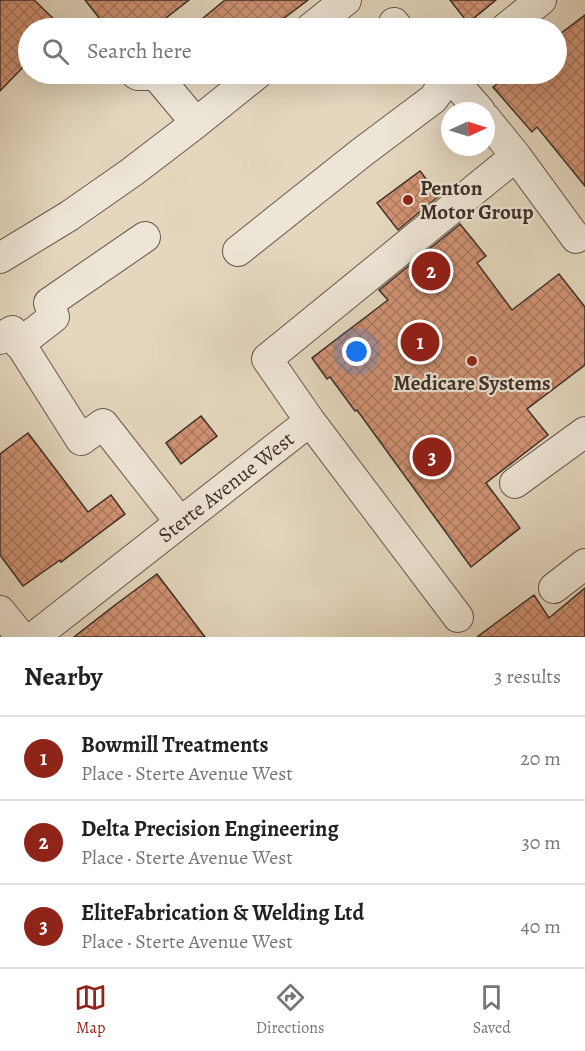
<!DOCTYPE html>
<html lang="en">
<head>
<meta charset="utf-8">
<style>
	body { margin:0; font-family:Alegreya,serif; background:#f6f6f6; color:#222 }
	.compass { position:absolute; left:441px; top:102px; width:54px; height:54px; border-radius:50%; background:#fff; box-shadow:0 6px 24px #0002; rotate:86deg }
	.you { position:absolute; left:357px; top:352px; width:21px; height:21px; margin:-15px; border:4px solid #fff; border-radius:50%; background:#1a73e8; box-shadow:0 0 0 9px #1a73e833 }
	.badge { display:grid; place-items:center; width:39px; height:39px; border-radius:50%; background:#8f2418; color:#fff; font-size:20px; font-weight:700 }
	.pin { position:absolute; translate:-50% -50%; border:3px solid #fff; box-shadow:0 2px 6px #0006 }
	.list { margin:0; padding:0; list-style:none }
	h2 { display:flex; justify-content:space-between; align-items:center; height:78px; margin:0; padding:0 24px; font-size:26px }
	h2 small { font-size:20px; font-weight:400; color:#767676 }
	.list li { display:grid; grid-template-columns:39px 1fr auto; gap:18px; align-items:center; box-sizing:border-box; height:84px; padding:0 24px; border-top:2px solid #e0e0e0 }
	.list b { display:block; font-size:22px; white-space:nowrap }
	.list p { margin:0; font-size:20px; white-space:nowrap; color:#767676 }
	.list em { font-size:20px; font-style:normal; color:#767676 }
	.icon { flex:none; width:33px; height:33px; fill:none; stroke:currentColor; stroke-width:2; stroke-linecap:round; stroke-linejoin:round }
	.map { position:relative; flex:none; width:585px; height:637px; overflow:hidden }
	.search { position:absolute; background:#fff; box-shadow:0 6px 24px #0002; left:18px; right:18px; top:18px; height:66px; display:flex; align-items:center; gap:15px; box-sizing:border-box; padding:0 21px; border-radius:33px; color:#767676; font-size:22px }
	.sheet { height:330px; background:#fff }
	nav { display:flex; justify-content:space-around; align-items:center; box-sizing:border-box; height:84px; border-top:2px solid #e0e0e0; background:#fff; font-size:16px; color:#767676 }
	nav a { display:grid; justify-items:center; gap:3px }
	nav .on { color:#8f2418 }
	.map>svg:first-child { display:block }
</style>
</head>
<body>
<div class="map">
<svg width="585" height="637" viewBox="0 0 585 637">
	<defs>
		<pattern id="building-cross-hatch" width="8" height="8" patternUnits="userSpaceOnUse" patternTransform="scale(1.5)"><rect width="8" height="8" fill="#d19374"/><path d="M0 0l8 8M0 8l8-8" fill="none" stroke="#ab785f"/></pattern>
	</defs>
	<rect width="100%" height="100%" fill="#e4d7be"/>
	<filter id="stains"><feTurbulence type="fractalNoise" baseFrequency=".00333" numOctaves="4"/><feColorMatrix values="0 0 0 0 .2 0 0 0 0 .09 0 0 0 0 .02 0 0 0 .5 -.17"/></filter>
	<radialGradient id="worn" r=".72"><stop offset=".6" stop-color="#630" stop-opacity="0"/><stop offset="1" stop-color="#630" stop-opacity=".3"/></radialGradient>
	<path fill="url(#building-cross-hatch)" stroke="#3d2e28" stroke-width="1.5" d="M0,0H34L63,28H28V62L0,91Z
		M85,0H189L153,28H107Z
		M225,0H308L271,28H191Z
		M450,0H496L468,23Z
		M585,15V186L537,127L532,132L493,87L510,74H556V37Z
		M420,171L439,196L398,230L377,203Z
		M460,224L486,256L477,263L512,310L559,274L585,307V365L527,409L548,435L486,483L520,528L471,567L357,410L355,411L330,377L327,379L312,358L388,300L379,290Z
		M201,416L217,436L181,464L166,443Z
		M28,433L88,512L111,495L125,514L61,562L60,560L23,586L0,555V454Z
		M157,574L205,637H74L115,605Z
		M585,588V637H477L534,595L549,618Z"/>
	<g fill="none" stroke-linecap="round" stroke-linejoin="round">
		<defs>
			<path id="minor" d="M394,23L398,28
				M311,28L346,0
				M506,28L541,0
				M136,74L138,75H156L196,123
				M448,74L480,111
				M516,156L576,238
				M238,251L361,153L433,99L451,74
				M0,258L69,216L132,172L196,123L257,74
				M0,339L12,331L81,440L103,424L180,522
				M19,344L54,317L49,303L145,237
				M310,421L267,359L516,156L486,119
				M515,483L585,432
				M554,588L585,564
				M0,611L21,637
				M34,637L310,421L458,617"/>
		</defs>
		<use href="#minor" stroke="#67584e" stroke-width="32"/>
		<use href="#minor" stroke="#ede5d5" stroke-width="30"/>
	</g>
	<g fill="#8f2418" stroke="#ede5d5" stroke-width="2">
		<circle cx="408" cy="200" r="6"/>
		<circle cx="472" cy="361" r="6"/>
	</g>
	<g text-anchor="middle" stroke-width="4.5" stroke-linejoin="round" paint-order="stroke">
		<g font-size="21" font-weight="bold" fill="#3d2e28" stroke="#ede5d5" text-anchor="start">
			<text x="420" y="195">Penton<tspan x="420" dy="24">Motor Group</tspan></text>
			<text x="472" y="390" text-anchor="middle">Medicare Systems</text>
		</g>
		<g font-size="21" fill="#3d2e28" stroke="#ede5d5">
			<text transform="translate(226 487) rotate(-38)" y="7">Sterte Avenue West</text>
		</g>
	</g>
	<rect width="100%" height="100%" filter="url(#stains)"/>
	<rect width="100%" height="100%" fill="url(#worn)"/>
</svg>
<svg class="compass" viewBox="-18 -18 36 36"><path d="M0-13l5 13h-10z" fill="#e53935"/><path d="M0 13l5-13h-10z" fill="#767676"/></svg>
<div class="you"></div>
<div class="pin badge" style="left:420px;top:342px">1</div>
<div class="pin badge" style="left:431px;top:271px">2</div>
<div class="pin badge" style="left:432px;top:457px">3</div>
<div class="search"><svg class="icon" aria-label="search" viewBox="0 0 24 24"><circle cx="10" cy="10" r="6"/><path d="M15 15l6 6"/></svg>Search here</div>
</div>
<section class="sheet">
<h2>Nearby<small>3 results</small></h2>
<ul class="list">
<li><span class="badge">1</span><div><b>Bowmill Treatments</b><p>Place · Sterte Avenue West</p></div><em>20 m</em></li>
<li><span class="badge">2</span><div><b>Delta Precision Engineering</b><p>Place · Sterte Avenue West</p></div><em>30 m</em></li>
<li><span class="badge">3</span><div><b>EliteFabrication &amp; Welding Ltd</b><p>Place · Sterte Avenue West</p></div><em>40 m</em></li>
</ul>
</section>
<nav>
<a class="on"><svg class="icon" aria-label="map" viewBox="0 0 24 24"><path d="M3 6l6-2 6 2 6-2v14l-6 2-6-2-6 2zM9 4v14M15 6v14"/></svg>Map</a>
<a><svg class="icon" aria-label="directions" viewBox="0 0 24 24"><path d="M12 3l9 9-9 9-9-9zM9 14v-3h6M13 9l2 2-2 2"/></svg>Directions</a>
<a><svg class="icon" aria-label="saved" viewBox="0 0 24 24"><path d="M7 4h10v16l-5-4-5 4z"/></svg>Saved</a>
</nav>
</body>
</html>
